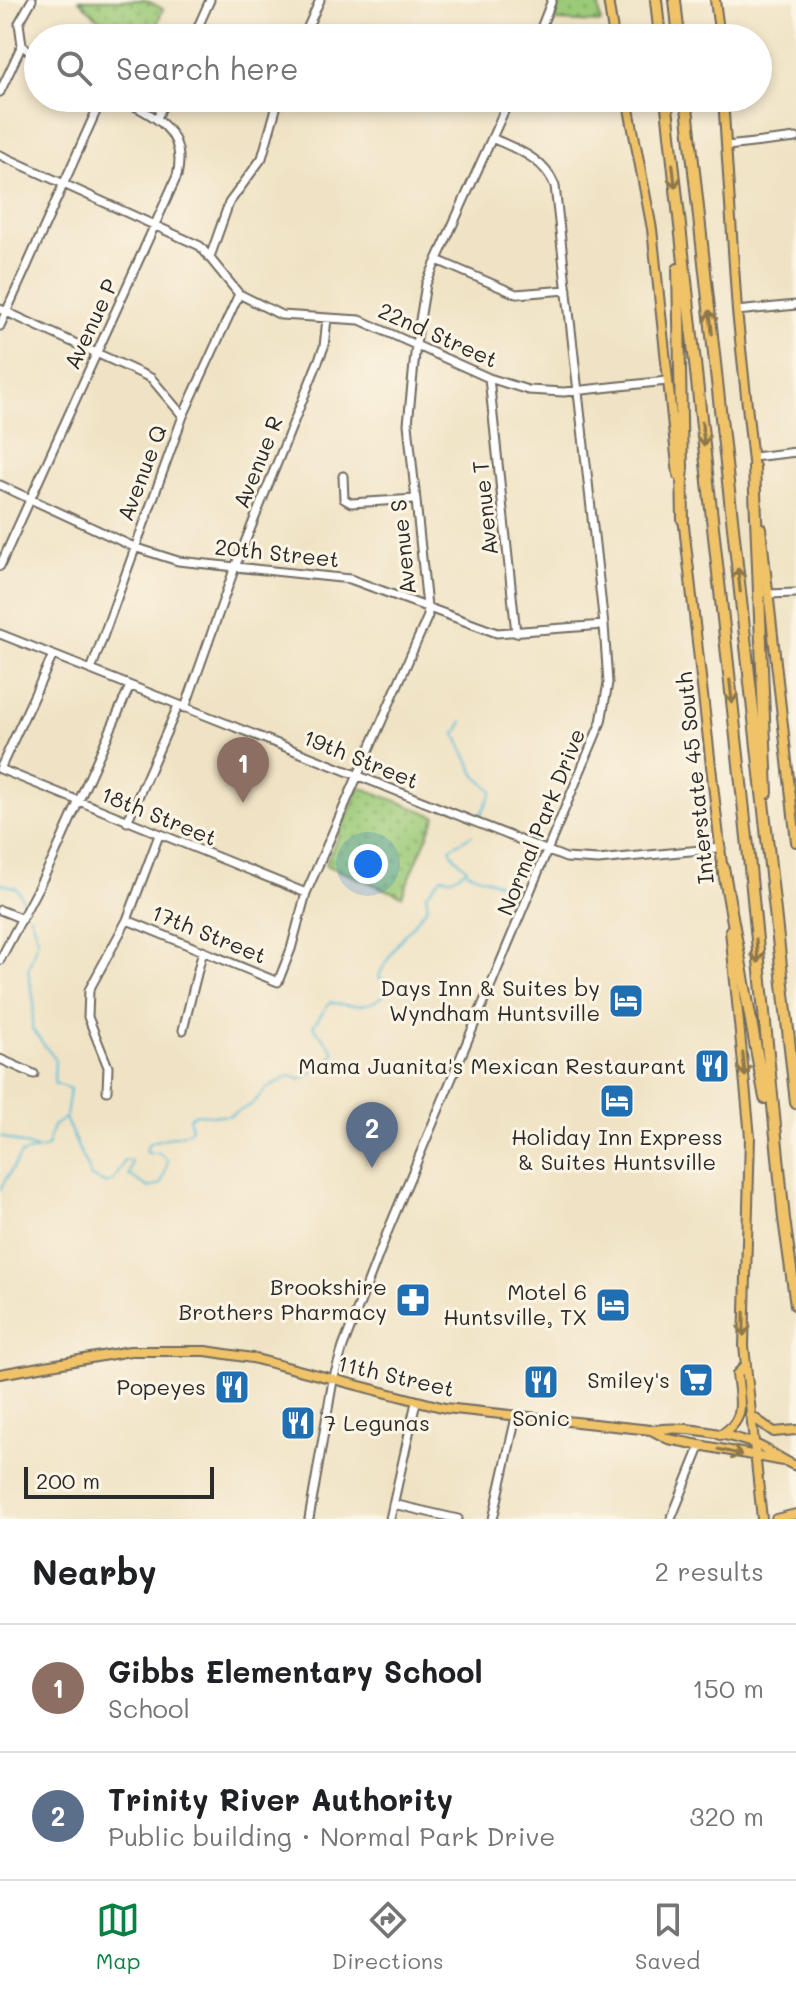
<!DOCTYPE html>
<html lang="en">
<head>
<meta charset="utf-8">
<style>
	body { margin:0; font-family:Mali,sans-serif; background:#f6f6f6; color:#202124 }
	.scale { position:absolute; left:24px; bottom:20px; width:190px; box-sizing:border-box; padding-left:8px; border:4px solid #2b2b2b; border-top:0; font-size:22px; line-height:28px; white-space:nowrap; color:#2b2b2b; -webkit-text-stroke:6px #fcf5e5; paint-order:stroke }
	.you { position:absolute; left:368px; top:864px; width:28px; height:28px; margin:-20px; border:6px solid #fff; border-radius:50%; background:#1a73e8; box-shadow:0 0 0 12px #1a73e833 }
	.badge { display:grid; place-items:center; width:52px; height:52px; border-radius:50%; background:#0b8043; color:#fff; font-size:26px; font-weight:700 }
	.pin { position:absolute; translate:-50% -66px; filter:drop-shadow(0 2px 4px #0008) }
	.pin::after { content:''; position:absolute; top:42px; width:28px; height:24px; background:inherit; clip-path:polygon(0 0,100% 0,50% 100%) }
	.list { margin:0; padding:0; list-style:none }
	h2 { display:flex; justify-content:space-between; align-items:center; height:104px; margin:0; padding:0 32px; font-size:34px }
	h2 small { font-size:26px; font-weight:400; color:#757577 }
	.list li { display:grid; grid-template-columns:52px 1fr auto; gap:24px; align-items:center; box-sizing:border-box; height:128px; padding:0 32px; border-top:2px solid #e0e0e0 }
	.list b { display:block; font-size:30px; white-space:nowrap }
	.list p { margin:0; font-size:26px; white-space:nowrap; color:#757577 }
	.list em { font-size:26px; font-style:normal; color:#757577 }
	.icon { flex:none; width:44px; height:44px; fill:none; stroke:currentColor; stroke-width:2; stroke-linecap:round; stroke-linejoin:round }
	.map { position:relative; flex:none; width:796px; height:1519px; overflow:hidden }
	.search { position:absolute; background:#fff; box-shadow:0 4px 12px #0003; left:24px; right:24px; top:24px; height:88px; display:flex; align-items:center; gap:20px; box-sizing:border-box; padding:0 28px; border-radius:44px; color:#757577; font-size:30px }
	.sheet { height:360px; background:#fff }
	nav { display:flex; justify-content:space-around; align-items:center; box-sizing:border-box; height:112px; border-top:2px solid #e0e0e0; background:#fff; font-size:22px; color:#757577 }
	nav a { display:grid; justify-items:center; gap:4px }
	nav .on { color:#0b8043 }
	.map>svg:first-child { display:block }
</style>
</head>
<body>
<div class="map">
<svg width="796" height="1519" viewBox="0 0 796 1519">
	<defs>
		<pattern id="park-dots" width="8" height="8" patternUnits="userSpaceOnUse" patternTransform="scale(2)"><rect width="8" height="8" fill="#9bca78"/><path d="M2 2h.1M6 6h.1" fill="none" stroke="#7fa463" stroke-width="1.8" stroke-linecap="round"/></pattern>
	</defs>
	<rect width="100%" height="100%" fill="#fcf5e5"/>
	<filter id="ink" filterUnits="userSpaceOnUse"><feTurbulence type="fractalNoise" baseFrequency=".0125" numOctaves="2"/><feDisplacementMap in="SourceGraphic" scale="16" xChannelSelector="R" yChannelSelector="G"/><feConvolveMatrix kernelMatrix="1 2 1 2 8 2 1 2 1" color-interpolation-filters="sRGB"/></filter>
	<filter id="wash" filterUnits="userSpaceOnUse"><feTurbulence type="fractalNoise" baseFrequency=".006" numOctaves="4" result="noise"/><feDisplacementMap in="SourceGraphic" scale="32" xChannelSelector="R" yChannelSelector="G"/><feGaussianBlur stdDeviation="1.8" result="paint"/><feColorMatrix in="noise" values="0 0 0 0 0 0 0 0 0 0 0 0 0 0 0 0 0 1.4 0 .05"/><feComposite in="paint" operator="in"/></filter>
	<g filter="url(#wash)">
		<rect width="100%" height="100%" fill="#f0e3c5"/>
		<path fill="url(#park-dots)" stroke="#637a52" stroke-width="2" d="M79,0H146L163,9L152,38H117Z
			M561,0H598L601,23L555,21Z
			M360,787L436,816L402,896L325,865Z"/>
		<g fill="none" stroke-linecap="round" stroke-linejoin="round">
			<path stroke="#58bbd7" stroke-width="2" d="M463,721L456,735L476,776L493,791L479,818
				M467,872L522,892
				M0,883L17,888L24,902
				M29,914L38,938L28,971L34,1001L32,1029L55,1059L54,1083L70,1089L66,1116
				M0,1136L36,1149
				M0,1189L21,1154L47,1147L53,1126L65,1118L91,1177L107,1184L115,1179L125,1160L132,1161L129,1175L149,1188L161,1184L168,1161L159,1153H146L148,1144C162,1136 180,1139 192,1129L189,1118L194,1114L228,1116L251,1105L267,1088L290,1076L302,1079L324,1065L335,1052L313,1026L330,1002C350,1007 376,1009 388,989L386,981L379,978L380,973L397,944L428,906L426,895L442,877L452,878L467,869L454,856L450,848L472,835"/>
		</g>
	</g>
	<g filter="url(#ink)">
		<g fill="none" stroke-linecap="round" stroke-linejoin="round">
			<defs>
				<path id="minor" d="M193,38L210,0
					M303,38L320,0
					M537,38L552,0
					M22,45L38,60
					M0,92L22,45L19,23L32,0
					M158,116L166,98
					M727,146L796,138
					M0,155L200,246L239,294L281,315L360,320L489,378L528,390L564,392L667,381
					M211,254L229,203L262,158L279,98
					M437,260L516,294L567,290
					M0,309L151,378L183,416
					M737,311L796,305
					M0,326L102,98
					M489,378L516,633
					M753,457L796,452
					M343,476L344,499L351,503L416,499
					M0,485L134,547L178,561L350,579L497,633L604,625
					M0,566L177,176C188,130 154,115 117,98
					M768,594L796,593
					M0,634L566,858L598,860L721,848
					M91,670L183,416L239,294
					M185,708L235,567L324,347L327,318
					M0,769L306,893
					M0,769L53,655
					M127,822L178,706
					M0,910L20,918
					M127,920L278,982L291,949L306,893L428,616L408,424L416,344L426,284L510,98
					M0,960L53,859L130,686
					M183,1030L203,950
					M0,1059L34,1074
					M107,1091L108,1067L88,1017L89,990L127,920L159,835
					M393,1504L458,1519
					M309,1519L333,1380L343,1347L387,1233L601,722L608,683L604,625L555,186C544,158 518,150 492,138
					M390,1519L416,1402
					M493,1519L516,1417
					M671,1519L701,1445"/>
				<path id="major" d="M608,0L614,38
					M715,0L720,38
					M627,98L652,229L678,475
					M723,98L737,311L754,471
					M683,517L723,873
					M761,528L796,842
					M730,930L750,1137L744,1346L762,1519
					M0,1374L130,1351H206L252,1358L445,1408L651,1430L668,1439L783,1461
					M750,1415L774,1432L796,1430
					M653,1430C683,1425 722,1433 752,1443C767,1448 781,1460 796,1466
					M720,1435C747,1420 740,1402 737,1374L746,1365
					M776,1519L796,1514"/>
				<path id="highway" d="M656,0L660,38
					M675,0L679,38
					M666,98L748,847L784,1219L796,1305
					M686,98L796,1103
					M678,269L683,520
					M754,467L767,793
					M723,867L765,1098"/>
			</defs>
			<use href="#minor" stroke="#706b61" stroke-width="11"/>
			<use href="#major" stroke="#706b61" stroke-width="12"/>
			<use href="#highway" stroke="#706b61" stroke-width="14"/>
			<use href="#minor" stroke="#fff" stroke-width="7"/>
			<use href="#major" stroke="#f0c369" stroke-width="8"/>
			<use href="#highway" stroke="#f0c369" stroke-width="10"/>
		</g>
		<defs><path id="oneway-shaft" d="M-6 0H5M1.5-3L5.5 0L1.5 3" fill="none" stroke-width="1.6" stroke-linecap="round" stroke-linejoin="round" transform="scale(2)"/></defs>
		<g stroke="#8e774a">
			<use href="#oneway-shaft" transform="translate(674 176) rotate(84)"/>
			<use href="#oneway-shaft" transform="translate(711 322) rotate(-96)"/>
			<use href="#oneway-shaft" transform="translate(703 434) rotate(84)"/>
			<use href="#oneway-shaft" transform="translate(739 580) rotate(-96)"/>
			<use href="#oneway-shaft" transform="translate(731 692) rotate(84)"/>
			<use href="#oneway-shaft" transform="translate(757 951) rotate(85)"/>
			<use href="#oneway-shaft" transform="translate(744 1065) rotate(84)"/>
			<use href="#oneway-shaft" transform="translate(744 1324) rotate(91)"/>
			<use href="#oneway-shaft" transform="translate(730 1452) rotate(13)"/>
		</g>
	</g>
	<defs>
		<symbol id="hotel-square" viewBox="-11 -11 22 22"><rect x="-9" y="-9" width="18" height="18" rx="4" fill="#1f6fb2" stroke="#fcf5e5"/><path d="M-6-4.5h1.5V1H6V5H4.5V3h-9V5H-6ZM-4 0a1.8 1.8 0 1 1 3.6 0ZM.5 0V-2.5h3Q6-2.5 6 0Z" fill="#fff"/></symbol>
		<symbol id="restaurant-square" viewBox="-11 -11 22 22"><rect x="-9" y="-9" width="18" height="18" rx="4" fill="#1f6fb2" stroke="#fcf5e5"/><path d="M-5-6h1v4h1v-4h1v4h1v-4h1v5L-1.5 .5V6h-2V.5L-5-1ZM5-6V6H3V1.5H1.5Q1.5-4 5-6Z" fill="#fff"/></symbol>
		<symbol id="pharmacy-square" viewBox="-11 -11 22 22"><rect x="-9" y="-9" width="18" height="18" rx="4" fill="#1f6fb2" stroke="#fcf5e5"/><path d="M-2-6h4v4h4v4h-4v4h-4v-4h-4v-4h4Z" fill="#fff"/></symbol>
		<symbol id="supermarket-square" viewBox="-11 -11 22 22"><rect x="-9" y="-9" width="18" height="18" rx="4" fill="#1f6fb2" stroke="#fcf5e5"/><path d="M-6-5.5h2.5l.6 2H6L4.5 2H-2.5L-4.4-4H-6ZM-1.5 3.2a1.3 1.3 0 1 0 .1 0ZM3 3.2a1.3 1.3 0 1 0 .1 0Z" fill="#fff"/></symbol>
	</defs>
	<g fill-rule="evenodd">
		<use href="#hotel-square" x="606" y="981" width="40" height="40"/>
		<use href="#restaurant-square" x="692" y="1046" width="40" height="40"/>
		<use href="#hotel-square" x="597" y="1081" width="40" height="40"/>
		<use href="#pharmacy-square" x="393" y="1280" width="40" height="40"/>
		<use href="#hotel-square" x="593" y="1285" width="40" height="40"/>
		<use href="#supermarket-square" x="676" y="1360" width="40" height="40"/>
		<use href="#restaurant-square" x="521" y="1362" width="40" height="40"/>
		<use href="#restaurant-square" x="212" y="1367" width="40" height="40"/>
		<use href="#restaurant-square" x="278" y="1403" width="40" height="40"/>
	</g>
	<g text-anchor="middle" stroke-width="6" stroke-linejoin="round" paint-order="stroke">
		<g font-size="22" fill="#2b2b2b" stroke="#fcf5e5">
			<text transform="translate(91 324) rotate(-65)" y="8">Avenue P</text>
			<text transform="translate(438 335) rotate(24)" y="8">22nd Street</text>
			<text transform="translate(258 462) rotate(-68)" y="8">Avenue R</text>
			<text transform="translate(142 473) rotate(-69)" y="8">Avenue Q</text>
			<text transform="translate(485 508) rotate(-96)" y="8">Avenue T</text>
			<text transform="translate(403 547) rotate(-96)" y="8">Avenue S</text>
			<text transform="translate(277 553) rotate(6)" y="8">20th Street</text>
			<text transform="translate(361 759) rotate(22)" y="8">19th Street</text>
			<text transform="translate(695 778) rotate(-96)" y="8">Interstate 45 South</text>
			<text transform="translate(159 816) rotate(22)" y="8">18th Street</text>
			<text transform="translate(541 822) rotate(-68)" y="8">Normal Park Drive</text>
			<text transform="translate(209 934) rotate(22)" y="8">17th Street</text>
			<text transform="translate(396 1376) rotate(13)" y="8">11th Street</text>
		</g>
		<g font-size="22" fill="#2b2b2b" stroke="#fcf5e5" text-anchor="end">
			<text x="600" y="996">Days Inn &amp; Suites by<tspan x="600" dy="25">Wyndham Huntsville</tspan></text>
			<text x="686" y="1074">Mama Juanita's Mexican Restaurant</text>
			<text x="617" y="1145" text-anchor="middle">Holiday Inn Express<tspan x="617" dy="25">&amp; Suites Huntsville</tspan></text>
			<text x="387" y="1295">Brookshire<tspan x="387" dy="25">Brothers Pharmacy</tspan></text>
			<text x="587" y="1300">Motel 6<tspan x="587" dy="25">Huntsville, TX</tspan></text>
			<text x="670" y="1388">Smiley's</text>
			<text x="206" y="1395">Popeyes</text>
			<text x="541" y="1426" text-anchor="middle">Sonic</text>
			<text x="324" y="1431" text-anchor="start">7 Legunas</text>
		</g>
	</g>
</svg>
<div class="scale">200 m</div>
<div class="you"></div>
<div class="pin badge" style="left:243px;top:803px;background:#8d6e63">1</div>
<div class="pin badge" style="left:372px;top:1168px;background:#5c6f8a">2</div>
<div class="search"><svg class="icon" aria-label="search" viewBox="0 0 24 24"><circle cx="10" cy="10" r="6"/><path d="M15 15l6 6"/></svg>Search here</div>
</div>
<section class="sheet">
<h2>Nearby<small>2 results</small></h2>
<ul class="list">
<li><span class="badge" style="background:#8d6e63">1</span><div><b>Gibbs Elementary School</b><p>School</p></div><em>150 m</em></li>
<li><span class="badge" style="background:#5c6f8a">2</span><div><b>Trinity River Authority</b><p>Public building · Normal Park Drive</p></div><em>320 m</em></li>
</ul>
</section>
<nav>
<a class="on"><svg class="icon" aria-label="map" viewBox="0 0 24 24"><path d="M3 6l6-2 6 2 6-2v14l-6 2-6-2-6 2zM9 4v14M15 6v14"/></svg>Map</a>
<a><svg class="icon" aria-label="directions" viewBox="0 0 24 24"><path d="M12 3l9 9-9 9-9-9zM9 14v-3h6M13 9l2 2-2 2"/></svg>Directions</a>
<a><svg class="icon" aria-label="saved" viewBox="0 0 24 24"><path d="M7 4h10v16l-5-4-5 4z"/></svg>Saved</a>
</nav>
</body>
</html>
